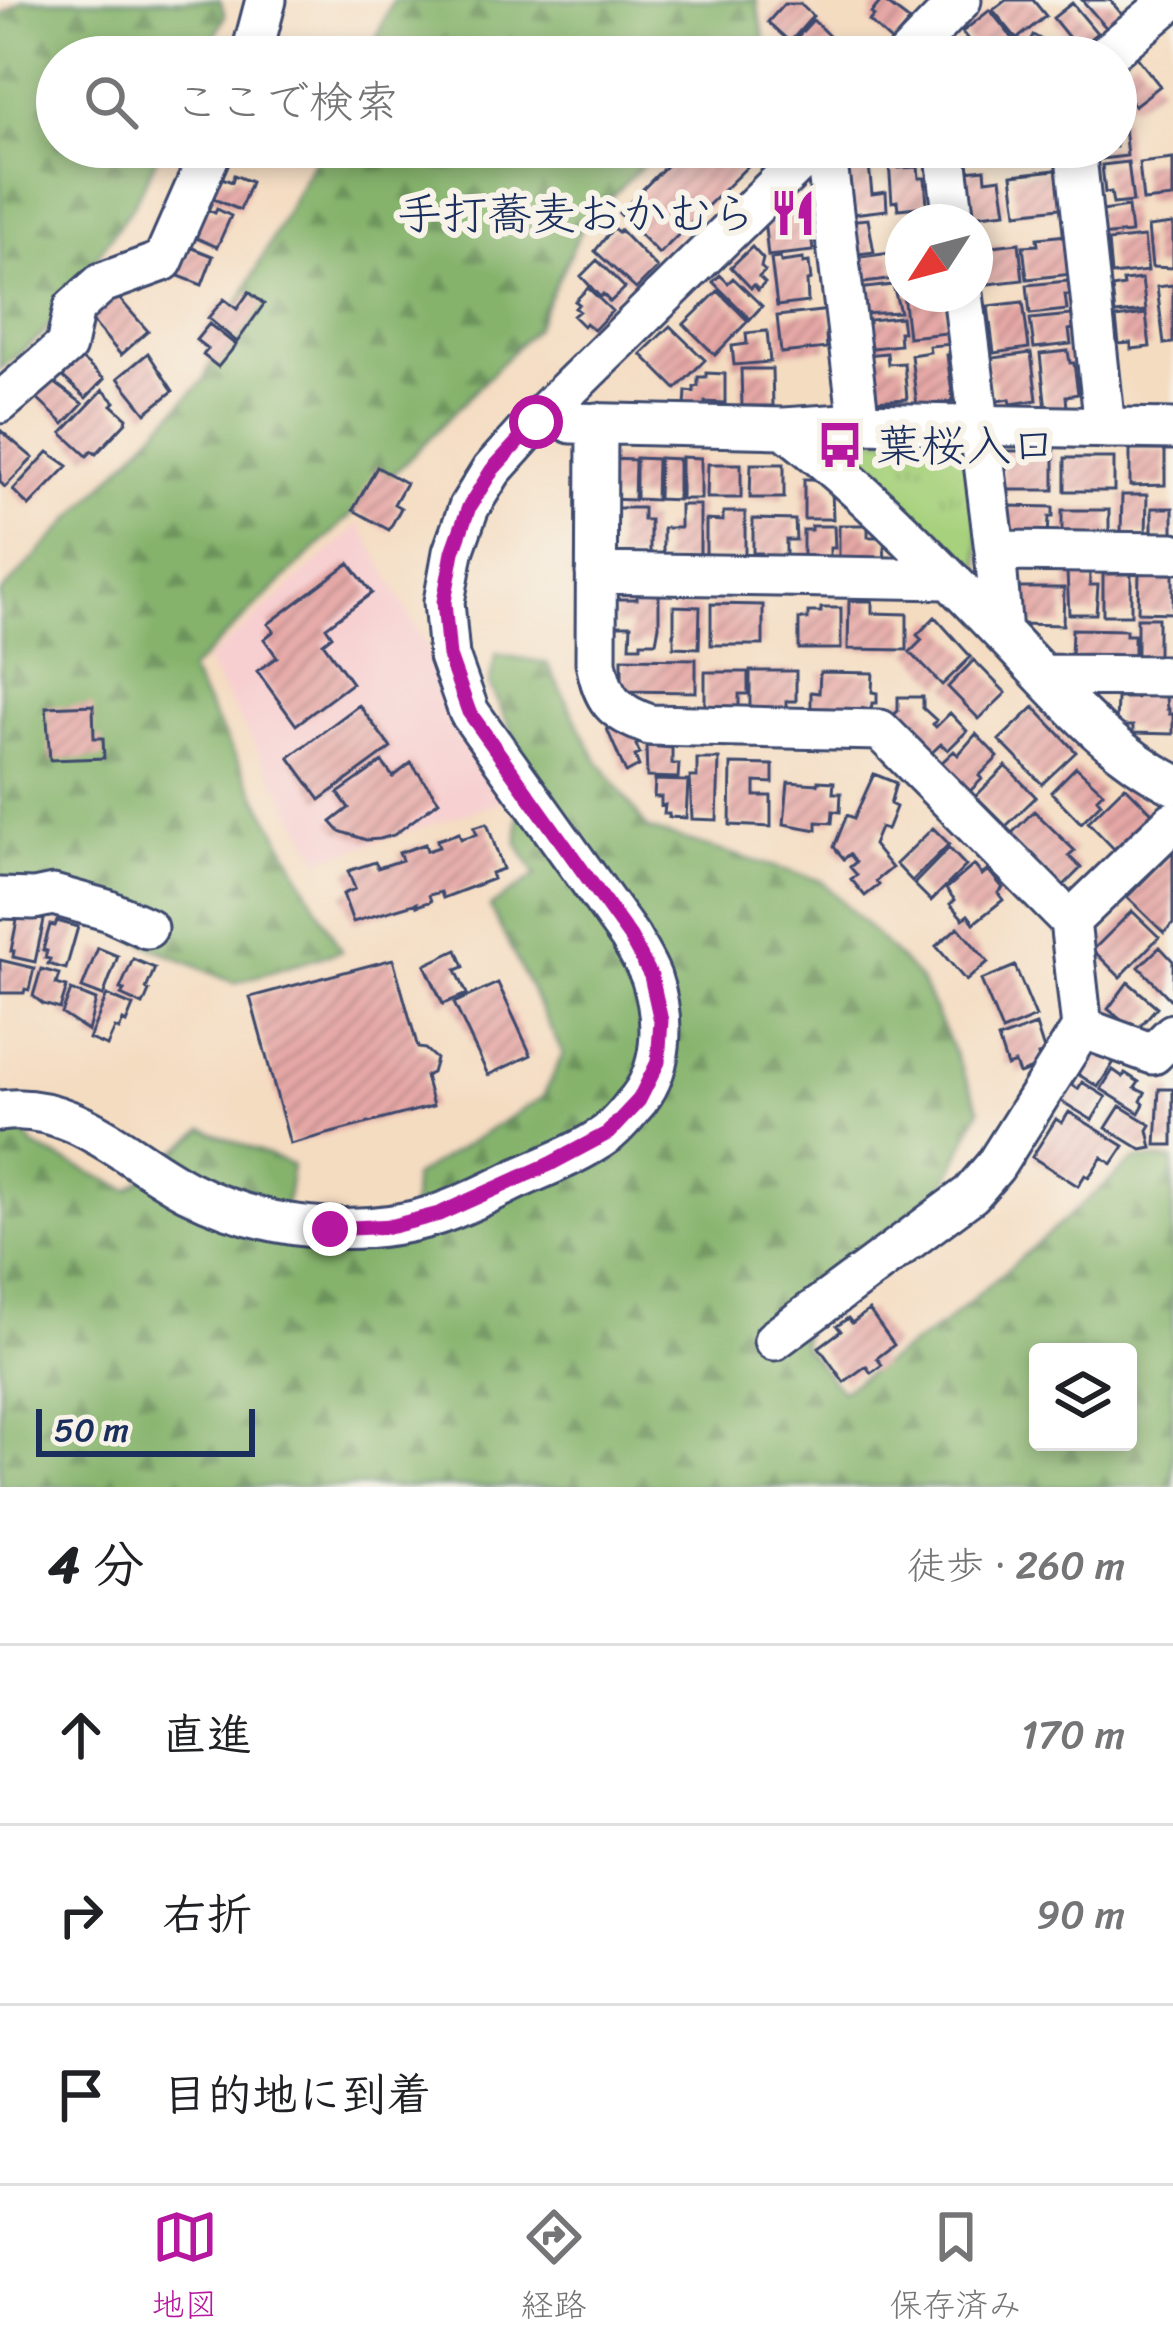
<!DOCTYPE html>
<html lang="ja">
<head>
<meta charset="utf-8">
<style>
	body { margin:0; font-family:Sriracha,"Klee One",sans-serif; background:#f6f6f6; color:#202124 }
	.controls { position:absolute; right:36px; bottom:36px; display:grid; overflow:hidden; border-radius:12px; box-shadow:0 6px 18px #0003 }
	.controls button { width:108px; height:108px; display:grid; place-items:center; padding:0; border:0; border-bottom:3px solid #e0e0e0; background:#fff; color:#202124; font:60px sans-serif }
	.compass { position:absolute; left:885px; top:204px; width:108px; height:108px; border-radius:50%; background:#fff; box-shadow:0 6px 18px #0003; rotate:234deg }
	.scale { position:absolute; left:36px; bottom:30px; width:219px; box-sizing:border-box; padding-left:12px; border:6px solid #1b2f5e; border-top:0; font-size:33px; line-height:42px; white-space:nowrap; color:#1b2f5e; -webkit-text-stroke:9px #f7f3e8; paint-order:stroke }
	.stop { position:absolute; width:36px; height:36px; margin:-27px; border:9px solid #b5179e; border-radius:50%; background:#fff }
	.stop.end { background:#b5179e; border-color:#fff; box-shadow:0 3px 12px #0008 }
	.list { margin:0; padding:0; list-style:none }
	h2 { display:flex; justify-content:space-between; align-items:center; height:156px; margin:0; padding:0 48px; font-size:51px }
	h2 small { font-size:39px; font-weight:400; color:#757577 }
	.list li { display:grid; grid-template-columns:78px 1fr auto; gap:36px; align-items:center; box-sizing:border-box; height:180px; padding:0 48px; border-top:3px solid #e0e0e0 }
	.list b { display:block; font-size:45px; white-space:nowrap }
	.list em { font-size:39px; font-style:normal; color:#757577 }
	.icon { flex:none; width:66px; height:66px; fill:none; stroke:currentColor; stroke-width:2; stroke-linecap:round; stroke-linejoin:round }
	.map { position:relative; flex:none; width:1173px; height:1487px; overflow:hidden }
	.search { position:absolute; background:#fff; box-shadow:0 6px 18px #0003; left:36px; right:36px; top:36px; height:132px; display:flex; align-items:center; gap:30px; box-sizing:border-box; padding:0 42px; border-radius:66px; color:#757577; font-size:45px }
	.sheet { height:696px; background:#fff }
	nav { display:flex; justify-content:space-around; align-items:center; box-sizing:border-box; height:168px; border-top:3px solid #e0e0e0; background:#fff; font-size:33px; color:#757577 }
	nav a { display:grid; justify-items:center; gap:6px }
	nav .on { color:#b5179e }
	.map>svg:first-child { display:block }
</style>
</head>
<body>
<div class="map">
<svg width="1173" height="1487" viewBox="0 0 1173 1487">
	<defs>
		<pattern id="grass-tufts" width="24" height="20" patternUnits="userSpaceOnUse" patternTransform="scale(3)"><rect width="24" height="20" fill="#a7d17d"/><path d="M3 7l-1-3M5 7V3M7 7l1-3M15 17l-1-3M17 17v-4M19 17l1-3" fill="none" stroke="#8fb46e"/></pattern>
		<pattern id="forest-firs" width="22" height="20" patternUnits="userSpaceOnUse" patternTransform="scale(3)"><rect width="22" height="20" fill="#85b36c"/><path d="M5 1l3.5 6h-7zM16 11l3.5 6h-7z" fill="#6c925c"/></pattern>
		<pattern id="building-hatch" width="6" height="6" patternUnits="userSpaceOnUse" patternTransform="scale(3)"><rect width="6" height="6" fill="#e6a8a6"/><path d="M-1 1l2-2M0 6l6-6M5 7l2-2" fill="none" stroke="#ba898a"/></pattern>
	</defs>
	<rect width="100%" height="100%" fill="#f7f3e8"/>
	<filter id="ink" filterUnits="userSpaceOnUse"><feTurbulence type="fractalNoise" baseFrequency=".00833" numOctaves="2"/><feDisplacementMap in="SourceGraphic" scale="24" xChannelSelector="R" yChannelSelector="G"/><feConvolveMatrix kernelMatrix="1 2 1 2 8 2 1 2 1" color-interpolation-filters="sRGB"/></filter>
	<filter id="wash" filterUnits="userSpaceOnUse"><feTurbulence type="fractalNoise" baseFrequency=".004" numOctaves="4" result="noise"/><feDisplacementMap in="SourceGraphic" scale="48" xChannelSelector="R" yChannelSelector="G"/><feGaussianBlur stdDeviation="2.7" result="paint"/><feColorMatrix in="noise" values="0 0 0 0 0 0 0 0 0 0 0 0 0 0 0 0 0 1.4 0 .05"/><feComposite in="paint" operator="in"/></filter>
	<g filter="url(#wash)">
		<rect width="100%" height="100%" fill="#f4dcc1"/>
		<path fill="#f7cfd0" d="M360,524L510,799L320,860L206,661Z"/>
		<path fill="url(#grass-tufts)" stroke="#61806e" stroke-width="3" d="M959,437L975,455L980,573L967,577L837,455L854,438Z"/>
		<path fill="url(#forest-firs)" stroke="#507165" stroke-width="3" fill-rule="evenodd" d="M23,0H220L225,16L205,57H57V147H162L134,204L43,334L0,369V16Z
			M393,0H756L765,42L750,57H368Z
			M321,147H661L583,226L535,328L413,455L189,671L341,951L234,983L0,881V594L204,380L220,338Z
			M496,654L547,663L594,755L648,829L822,881L920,979L980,1109L946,1183L806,1298L803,1346L841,1391L944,1324L1135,1159L1173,1160V1487H0V1095L33,1146L129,1190L204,1129L292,1165L282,1234L411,1240L413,1177L543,1097L563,1054L490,907L536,875L518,844V744L489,684ZM1038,1352H1128V1442H1038Z"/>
		<g id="blocks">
			<path fill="url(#building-hatch)" d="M882,0L910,21L892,42L869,21L874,16L871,13Z
				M1006,0H1033L1046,16L1017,39L993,10Z
				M1082,0H1110L1125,18L1109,31Z
				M1072,3L1097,33L1078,49L1053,18Z
				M784,4H800L813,16L790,42L768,22Z
				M990,10L1013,39L996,53L986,42L976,50L962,32Z
				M813,20L835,42L821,57H801L789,46Z
				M1033,35L1072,57H1014L1019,47L1025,50Z
				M1136,56L1160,86L1134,106L1130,101L1116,113V62L1121,68Z
				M1123,117L1127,156L1101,159L1100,147H1116V118Z
				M685,147H767L659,254L619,213Z
				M868,156L872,194L886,192L887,210L852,214L838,159Z
				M1173,159V198L1143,201L1139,163Z
				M898,161L899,168L918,167L919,178H925L927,206L898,209L897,201L892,202L889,162Z
				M1128,162L1133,202L1113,204L1111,192L1105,193L1102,165Z
				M985,169L986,180L1001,178L1006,212L971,216L966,171Z
				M1064,169L1068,207L1017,213L1012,175Z
				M212,174L232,182L234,175L251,182L240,210L204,195Z
				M199,206L215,213L217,209L231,216L217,247L187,234Z
				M1128,207L1131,233L1099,236L1096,212Z
				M814,210L815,222H810L813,251L768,256L764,219Z
				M868,219L874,252L850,255L846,221Z
				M1173,224V268L1152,267L1148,227Z
				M613,228L618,232L620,230L657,268L636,289L595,251Z
				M1068,235L1072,274L1027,279L1023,246L1038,245L1037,238Z
				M1144,237L1148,271L1111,275L1108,241Z
				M1019,243L1023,280L979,285L975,248Z
				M190,247L213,256L202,285L171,273L177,259L184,262Z
				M752,247L763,259L761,267L765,271L759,277L765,283L758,290L754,285L751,288L731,267Z
				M891,253L895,279L856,284L853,258Z
				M780,258L781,262L803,259V263L809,262L811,280L807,281L808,302L777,306L771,259Z
				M597,260L625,288L610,302L603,294L600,297L581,276Z
				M720,275L728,283L733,278L762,306L750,319L713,282Z
				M1142,279L1146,311L1115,314L1112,288L1124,286L1123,281Z
				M1068,281L1070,295H1065L1067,310L1030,314L1027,285Z
				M893,285L900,312L860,314L857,289Z
				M1173,285V343L1164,344L1157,287Z
				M588,288L612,311L594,330L586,323L583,326L573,316L579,311L575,308L579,304L575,301Z
				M718,291L748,321L715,355L684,324Z
				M249,292L264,304L237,342L208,318L224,299L237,309Z
				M903,294H943L947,333L908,337Z
				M117,296L148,331L121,355L91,320Z
				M1023,302L1029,348L994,353L988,306Z
				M830,310L833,336H826L827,348L781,353L777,316Z
				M1146,314L1150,347L1131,349V343L1119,344L1116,318Z
				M1072,315L1073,329L1069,330L1071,344L1034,348L1030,319Z
				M901,317L903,332H899L900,345L864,349L861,324L869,323V320Z
				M209,324L236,345L218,367L203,355L208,349L196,340Z
				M670,326L705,360L676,389L641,354Z
				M767,331L770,362L734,365L732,346L747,344L746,333Z
				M952,344L953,354L947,355L953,401L917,406L911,355L930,352L929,346Z
				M1068,351L1070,363H1074L1078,394L1066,396L1067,408L1046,410L1040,354Z
				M148,353L173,391L146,413L118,378Z
				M887,353L888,364L904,363L907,399L872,401L865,355Z
				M1031,353L1037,400L1011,404L1010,399L997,401L994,379L989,380L986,359Z
				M78,356L104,379L86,398L61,375Z
				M741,369H772L773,406H742Z
				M706,373L725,374V403L705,402V407H685L686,391L694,392V387L698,386V377H706Z
				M51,380L83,404L64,424L35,397Z
				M103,390L115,402L112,405L127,418L126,422L96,454L92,451L87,456L62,433Z
				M0,430L33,458L5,487L0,482Z
				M1130,450H1165V485L1130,486Z
				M1003,451H1054V490H1003Z
				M48,452L68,466L29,506L13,490Z
				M681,457L701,458V499H681Z
				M636,458L657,459L656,500L636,499Z
				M659,458L678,459V500L658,499Z
				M1065,458H1114V491H1065Z
				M608,459L635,460L634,500L608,499Z
				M708,464H741V498H707Z
				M751,464H784V498H750Z
				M377,467L406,483L394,504L401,508L389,530L353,510Z
				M804,479H814L832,491L833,519H804Z
				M1122,495H1147L1146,533H1121Z
				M680,505H700V562H663V528H680Z
				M1008,506L1053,507V517H1049L1048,539L1008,538Z
				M616,508H643V520H650V555L616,562Z
				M1152,508H1173V536H1152Z
				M1062,510H1109V540L1062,539Z
				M723,512H745V557L706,556V520L723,521Z
				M753,519L795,520L796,540H786V556L761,559V553H753Z
				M839,525H868V537H884L885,566L839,558Z
				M811,526H834L835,548H830V563H803V530H811Z
				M349,563L372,593L326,627L332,636L323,643L352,683L296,725L257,671L277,657L264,639L274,631L268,624Z
				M1067,572L1090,573V585H1098L1096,614H1069Z
				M1139,573L1173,574V613L1138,612Z
				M1103,574H1131V615H1103Z
				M1019,588H1064L1063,625L1018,624Z
				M637,590H659V625L656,642H641V646H630L631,625H614L615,599H637Z
				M849,601H872V613L907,614V650L848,649Z
				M711,604L763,605V645H711Z
				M674,606L700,607L699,648L674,647Z
				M821,608H841V649H799V619H808V612H821Z
				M935,617L971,657L942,685L910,652L922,640L917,635Z
				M1137,618H1158V667H1137Z
				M1072,629L1126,630V635H1134V662L1071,659Z
				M622,658L696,659V692L622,691Z
				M974,660L1006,693L979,719L948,687Z
				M750,671H796V701H786V712H750Z
				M705,672H748V694H739V710H705Z
				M820,672L873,673L872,692L877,693V703H872L871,712L811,713V692L819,693Z
				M1136,695L1166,696L1167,709H1169V714H1173V734L1133,733V726H1116L1117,698H1136Z
				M898,697H923V708L936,720L933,724L936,727L950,713L967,731L948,750L941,744L925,759L890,718L898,711Z
				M93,705L94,738H103L104,758L50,760L46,707Z
				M359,705L391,748L320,800L289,757Z
				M1034,707L1076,752L1042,784L999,740Z
				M617,724L636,733L640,743L636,745L640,754L635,756L639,766L626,773L607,729Z
				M976,734L998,757L979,776L982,779L968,793L940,764L954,751L958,755Z
				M646,746L672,748V764H679L678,778L647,777Z
				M697,759H719L717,820L692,819L690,777H697Z
				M382,762L393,777L411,763L439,801L394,835L380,839L366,840L339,831L331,822L349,808L338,793Z
				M731,764L773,765V783L755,782V796H771V827L730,825Z
				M1006,766L1036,797L1006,826L976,796Z
				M1076,767L1103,792L1097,798L1101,803L1081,823L1051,792Z
				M874,774L896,783L890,804L896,807L887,830L880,828L873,845L892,868L876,881L879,885L865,896L851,879L857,875L850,867L856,862L850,854L844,859L834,847L847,815L854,818Z
				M655,780L688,781L686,818L669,817V814H664L665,805L661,806V797H654Z
				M818,781L834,782L833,793H841L840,812L833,811L832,823L817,822V830L784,824L788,782L818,784Z
				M1125,786L1152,813L1114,849L1088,822Z
				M1034,811L1075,851L1069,856L1081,868L1059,890L1007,838Z
				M487,823L503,869L491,873L493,879L443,898L441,892L429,895L431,901L417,906V903L353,922L343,894L355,889L348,871L375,862L378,868L402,860L399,853L425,844L427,851L439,847L437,840L459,833L461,839L477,834L474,827Z
				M933,828L949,844L912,881L896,864Z
				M949,848L966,866L931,901L914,884Z
				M1173,851V924L1164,933L1127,897Z
				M974,865L982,875L988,870L1003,888L998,893L1003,900L974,923L968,915L963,919L950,904L955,900L946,889Z
				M1132,911L1159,937L1120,977L1093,950Z
				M18,915L44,920L35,962L13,957L14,951H11Z
				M57,921L78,927L66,969L48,964L50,959L45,958L47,951L43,950L50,925L55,926Z
				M958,927L988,962L966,981L936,946Z
				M1160,947L1173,961V997L1170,999L1139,967Z
				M98,948L118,956L103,996L82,988Z
				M457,950L464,967L456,970L467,994L443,1004L425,965Z
				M133,959L155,968L146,989L149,991L143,1005L121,995L124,990L120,989Z
				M393,959L418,1048L425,1049L436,1059L432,1073L425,1076L433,1106L290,1144L250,997Z
				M0,960L34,968L29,990L25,989L24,993H0Z
				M1015,966L1036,1017L1002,1031L981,980Z
				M41,969L59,974L56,984L67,987L60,1009L43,1004L33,996Z
				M1128,982L1157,1007L1135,1032L1108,1009Z
				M498,983L531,1055L488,1075L454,1003Z
				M71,990L96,1000L88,1031L62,1014Z
				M107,995L133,1006L126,1023L123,1021L119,1030L115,1028L107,1046L89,1039Z
				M1036,1025L1045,1053L1038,1055L1041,1066L1019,1074L1015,1063L1007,1066L998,1039Z
				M1088,1046L1116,1051L1111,1060L1114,1062L1098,1087L1073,1071Z
				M1113,1070L1123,1077L1125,1073L1139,1082L1135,1088L1145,1093L1141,1101L1144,1104L1139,1113L1101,1089Z
				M1068,1082L1078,1089L1082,1082L1106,1097L1092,1120L1058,1099Z
				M1159,1089H1173V1145H1156Z
				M1120,1106L1151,1125L1148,1130L1152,1148L1142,1150L1106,1128Z
				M1069,1112L1124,1146L1112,1164L1102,1157L1089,1177L1085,1175L1078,1186L1032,1157L1056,1119L1062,1123Z
				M869,1310L894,1345L877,1358L882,1365L871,1373L866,1366L844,1382L819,1347L841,1331L837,1326L848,1318L852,1323Z"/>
		</g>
	</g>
	<g filter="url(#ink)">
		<use href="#blocks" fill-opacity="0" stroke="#3c496d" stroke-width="3"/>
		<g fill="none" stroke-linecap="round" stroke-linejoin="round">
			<defs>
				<path id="minor" d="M251,57L266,0
					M906,57L961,0
					M1104,57L1172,0
					M825,147L859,423
					M945,147L954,222
					M1075,147L1105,428
					M963,294L995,551L1002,633
					M0,403L66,346L74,308L102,283L163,261L213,147
					M571,423L784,428L859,423L1173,429
					M597,423L596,662C603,700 613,712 650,725L880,730L1070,921
					M784,428C862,487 938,567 1007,638C1058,691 1106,750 1173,784
					M995,551L1173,553
					M596,573L947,579
					M1042,675L1173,676
					M1173,822L1070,921L1082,1028L1153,1054L1173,1034
					M0,898L34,899L53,895L107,910L147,928
					M0,1111C72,1100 130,1161 188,1191C262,1229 356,1240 436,1215C464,1206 492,1191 519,1178C547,1166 584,1151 608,1133C617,1125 626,1115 633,1106C665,1072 665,1019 651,977C646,964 637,950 630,937L469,712L449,656L444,602L453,552L469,507L492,470L535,422L815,147
					M774,1340L971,1194L995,1166L1082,1028"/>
			</defs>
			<use href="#minor" stroke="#3c496d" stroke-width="45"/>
			<use href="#minor" stroke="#fff" stroke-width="39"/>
		</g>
	</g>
	<g fill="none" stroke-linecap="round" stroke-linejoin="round" filter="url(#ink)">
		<path stroke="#b5179e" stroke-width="15" d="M330,1229L393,1226L439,1214L550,1164L608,1133L639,1100L658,1062L661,1021L651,976L630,937L469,712L449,656L444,602L453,552L469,507L492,470L536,422"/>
	</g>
	<defs>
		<symbol id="restaurant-bare" viewBox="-9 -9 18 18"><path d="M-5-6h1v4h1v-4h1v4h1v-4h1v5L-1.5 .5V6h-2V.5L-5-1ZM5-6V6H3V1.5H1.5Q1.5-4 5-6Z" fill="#b5179e" stroke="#f7f3e8" stroke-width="2.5" paint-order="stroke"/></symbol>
		<symbol id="bus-bare" viewBox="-9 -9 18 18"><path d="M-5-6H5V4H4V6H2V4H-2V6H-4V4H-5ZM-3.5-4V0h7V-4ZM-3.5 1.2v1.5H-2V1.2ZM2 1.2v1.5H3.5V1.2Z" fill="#b5179e" stroke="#f7f3e8" stroke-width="2.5" paint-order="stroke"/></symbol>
	</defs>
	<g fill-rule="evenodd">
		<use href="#restaurant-bare" x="760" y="180" width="66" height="66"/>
		<use href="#bus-bare" x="807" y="412" width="66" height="66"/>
	</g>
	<g text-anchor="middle" stroke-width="12" stroke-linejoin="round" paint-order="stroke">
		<g font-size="45" fill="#1b2f5e" stroke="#f7f3e8" text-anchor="end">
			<text x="757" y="229">手打蕎麦おかむら</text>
			<text x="876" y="461" text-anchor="start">葉桜入口</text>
		</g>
	</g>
</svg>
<div class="controls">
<button><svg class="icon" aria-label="layers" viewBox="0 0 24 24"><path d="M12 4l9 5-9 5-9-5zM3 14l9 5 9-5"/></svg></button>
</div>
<svg class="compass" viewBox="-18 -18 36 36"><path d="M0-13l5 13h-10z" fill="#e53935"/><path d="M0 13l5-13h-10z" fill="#757577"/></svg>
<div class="scale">50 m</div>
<div class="stop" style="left:536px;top:422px"></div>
<div class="stop end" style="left:330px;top:1229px"></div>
<div class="search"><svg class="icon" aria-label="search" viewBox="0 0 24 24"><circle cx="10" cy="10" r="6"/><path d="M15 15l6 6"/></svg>ここで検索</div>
</div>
<section class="sheet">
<h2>4 分<small>徒歩 · 260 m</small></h2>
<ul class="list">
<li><svg class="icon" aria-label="ahead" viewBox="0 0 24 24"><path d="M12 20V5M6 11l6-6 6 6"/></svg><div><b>直進</b></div><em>170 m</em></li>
<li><svg class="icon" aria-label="right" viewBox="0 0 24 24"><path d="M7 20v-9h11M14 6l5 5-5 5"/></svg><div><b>右折</b></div><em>90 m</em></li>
<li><svg class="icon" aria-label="arrive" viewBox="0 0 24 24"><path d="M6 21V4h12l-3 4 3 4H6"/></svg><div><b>目的地に到着</b></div></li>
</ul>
</section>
<nav>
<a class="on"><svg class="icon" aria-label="map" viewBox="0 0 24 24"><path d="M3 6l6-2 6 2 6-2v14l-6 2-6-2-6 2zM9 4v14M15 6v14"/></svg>地図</a>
<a><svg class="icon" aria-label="directions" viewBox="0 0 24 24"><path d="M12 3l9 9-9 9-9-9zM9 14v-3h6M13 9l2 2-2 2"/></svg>経路</a>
<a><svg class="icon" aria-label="saved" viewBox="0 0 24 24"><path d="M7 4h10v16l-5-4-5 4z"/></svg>保存済み</a>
</nav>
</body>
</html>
